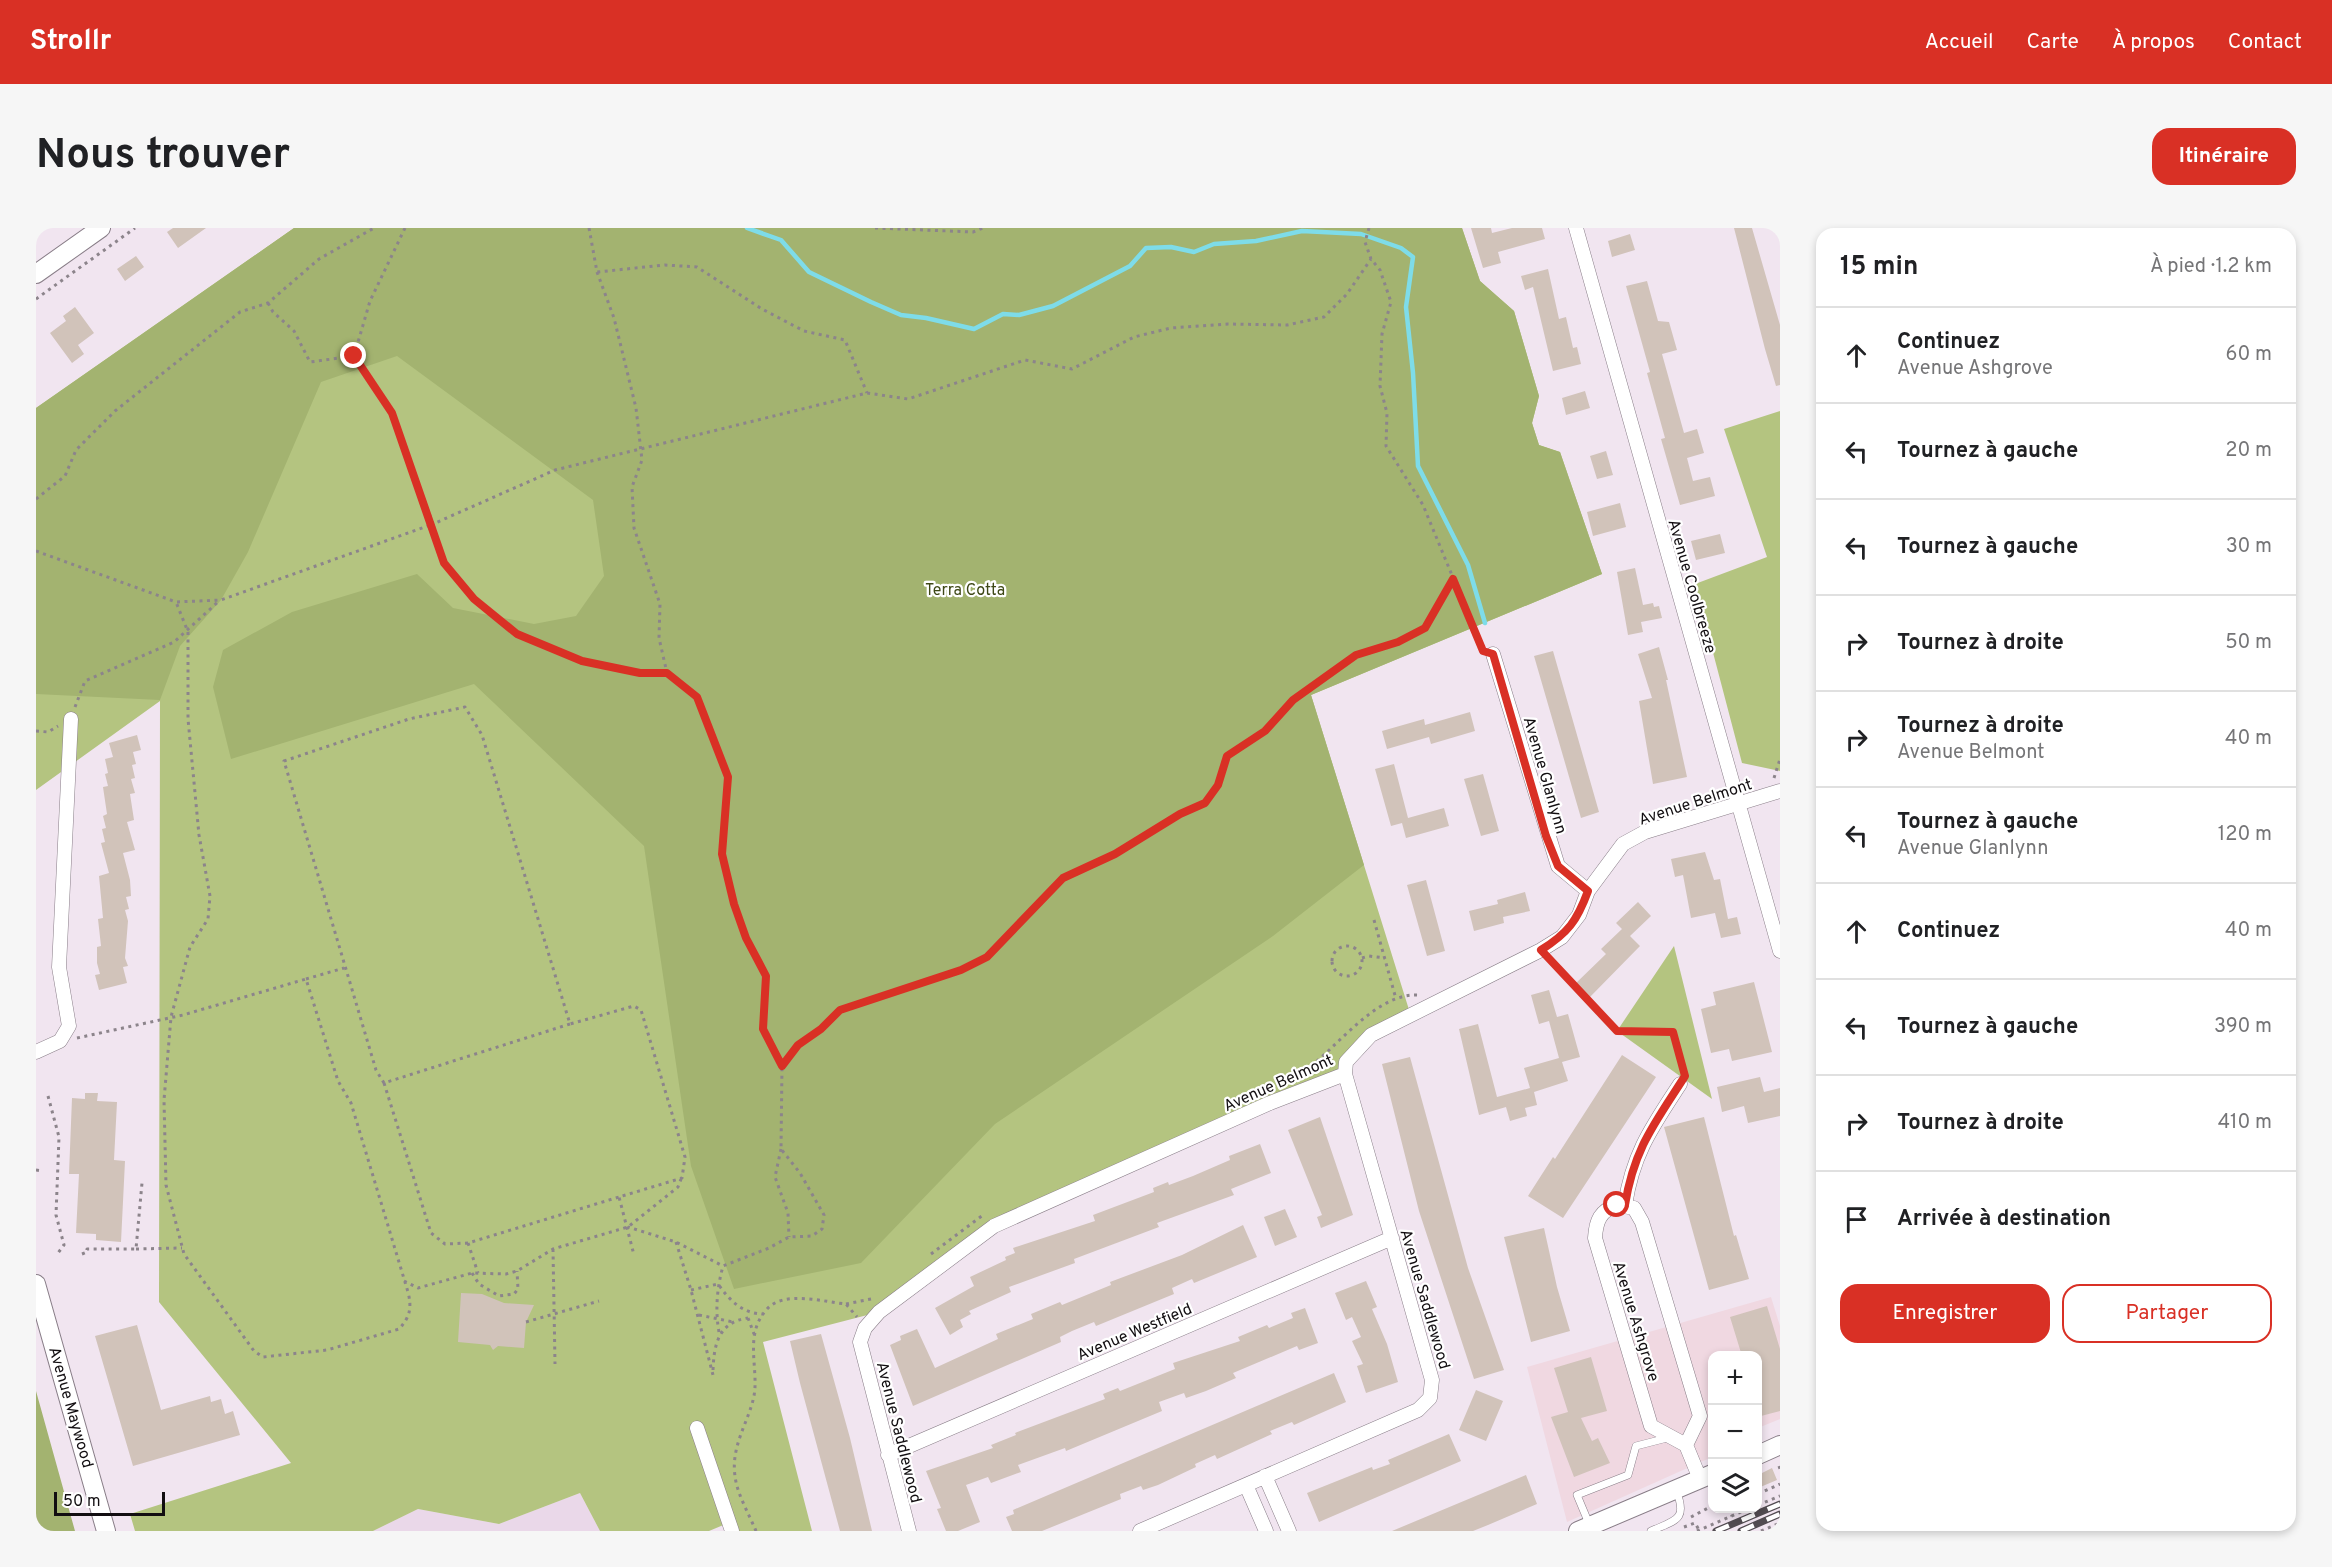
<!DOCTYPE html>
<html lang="fr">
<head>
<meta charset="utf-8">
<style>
	body { margin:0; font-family:Overpass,sans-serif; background:#f6f6f6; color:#202124 }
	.controls { position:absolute; right:18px; bottom:18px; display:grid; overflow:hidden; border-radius:12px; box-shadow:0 3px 9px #0003 }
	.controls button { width:54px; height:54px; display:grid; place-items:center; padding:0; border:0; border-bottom:2px solid #e0e0e0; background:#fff; color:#202124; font:30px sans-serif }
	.scale { position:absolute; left:18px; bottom:15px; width:111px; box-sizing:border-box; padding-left:6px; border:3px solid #120e11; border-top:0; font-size:16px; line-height:21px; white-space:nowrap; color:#120e11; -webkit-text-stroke:4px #fff; paint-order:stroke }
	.stop { position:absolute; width:18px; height:18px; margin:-14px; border:4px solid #d93025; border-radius:50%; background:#fff }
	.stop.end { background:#d93025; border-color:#fff; box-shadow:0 2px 6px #0008 }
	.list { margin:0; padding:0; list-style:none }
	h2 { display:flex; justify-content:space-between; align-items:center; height:78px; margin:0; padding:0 24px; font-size:26px }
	h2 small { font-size:20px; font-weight:400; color:#757577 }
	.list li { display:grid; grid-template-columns:39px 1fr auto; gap:18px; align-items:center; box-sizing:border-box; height:96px; padding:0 24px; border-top:2px solid #e0e0e0 }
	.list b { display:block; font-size:22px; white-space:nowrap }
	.list p { margin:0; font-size:20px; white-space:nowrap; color:#757577 }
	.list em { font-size:20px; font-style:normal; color:#757577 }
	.actions { display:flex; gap:12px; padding:18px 24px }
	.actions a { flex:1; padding:14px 0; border:2px solid #d93025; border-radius:18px; text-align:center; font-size:21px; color:#d93025 }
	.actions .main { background:#d93025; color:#fff }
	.icon { flex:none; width:33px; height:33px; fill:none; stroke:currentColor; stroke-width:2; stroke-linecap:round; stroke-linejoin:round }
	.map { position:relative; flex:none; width:1744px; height:1303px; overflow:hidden; border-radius:18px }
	header { display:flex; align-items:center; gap:36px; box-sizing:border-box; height:84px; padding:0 30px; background:#d93025; color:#fff }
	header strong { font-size:28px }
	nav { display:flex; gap:33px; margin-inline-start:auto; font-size:21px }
	.intro { display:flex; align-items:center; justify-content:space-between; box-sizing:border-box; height:144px; padding:0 36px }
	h1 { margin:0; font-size:42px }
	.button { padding:15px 27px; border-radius:18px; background:#d93025; color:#fff; font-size:21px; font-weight:700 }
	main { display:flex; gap:36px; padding:0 36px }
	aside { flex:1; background:#fff; border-radius:18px; box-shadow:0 3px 9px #0003 }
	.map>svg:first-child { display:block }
</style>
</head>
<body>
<header>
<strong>Strollr</strong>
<nav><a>Accueil</a><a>Carte</a><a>À propos</a><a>Contact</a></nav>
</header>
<div class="intro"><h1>Nous trouver</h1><a class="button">Itinéraire</a></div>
<main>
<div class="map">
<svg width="1744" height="1303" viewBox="0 0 1744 1303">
	<rect width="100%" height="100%" fill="#f1e5f0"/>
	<path fill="#f0d8e1" d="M1735,1069L1744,1098V1191L1722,1200V1128H1676V1229L1531,1294L1491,1139Z"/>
	<path fill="#ead8e9" d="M544,1265L564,1303H337L382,1281L463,1296Z"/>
	<path fill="#b4c480" d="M258,0H1426L1444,53L1478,83L1503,168L1496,195L1503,217L1524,224L1566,346L1275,467L1374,785L1335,807L1309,846L958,998L843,1084L727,1114L776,1303H701L697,1293L673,1303H564L544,1265L463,1296L382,1281L337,1303H99L94,1286L255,1235L123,1074L124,473L0,562V180Z
		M1744,183V543L1706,535L1659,356L1731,329L1688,201Z
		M1638,718L1676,871L1581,803Z"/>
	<path fill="#a3b370" d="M258,0H1426L1444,53L1478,83L1503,168L1496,195L1503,217L1524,224L1566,346L1275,467L1328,637L1237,708L959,896L825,1035L698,1061L655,938L608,618L438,456L195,531L177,459L187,422L256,384L381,346L417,380L498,396L540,388L568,348L557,272L361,128L285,154L212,324L185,372L144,418L124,472L0,466V180Z
		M0,1163L39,1303H0Z"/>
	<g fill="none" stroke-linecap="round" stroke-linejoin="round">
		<path stroke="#7edce9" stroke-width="4.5" d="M711,0L745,12L773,44L835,74L865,87L890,90L938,101L967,86L983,87L1017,78L1094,38L1110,20L1135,19L1158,24L1178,16L1220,13L1266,3L1325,6L1365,20L1377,29L1370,79L1377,145L1382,238L1432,337L1449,395"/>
	</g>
	<path fill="#d1c3ba" d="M137,0H170L142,20L131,4Z
		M1435,0H1455L1456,5L1476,0H1506L1509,11L1462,24L1465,35L1447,40Z
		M1698,0H1716L1744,97V157L1740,158L1729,121Z
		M1594,6L1599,22L1576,29L1572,13Z
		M100,28L108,39L89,53L81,41Z
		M1512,41L1523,91L1530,89L1537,120L1541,119L1545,136L1517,143L1497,59L1489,62L1485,48Z
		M1611,53L1622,93L1633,94L1641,122L1626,126L1648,205L1661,201L1668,225L1651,230L1657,253L1674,249L1679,268L1644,277L1625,211L1629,210L1611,145L1614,144L1590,58Z
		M39,79L58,105L42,117L48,126L36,135L14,105L30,93L27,88Z
		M1549,163L1554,180L1530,187L1526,170Z
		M1570,223L1577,247L1561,251L1554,228Z
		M1584,275L1590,299L1557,308L1551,284Z
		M1684,306L1689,325L1660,332L1655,313Z
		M1599,340L1607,377L1617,375L1618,379L1623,378L1626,390L1605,394L1607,404L1592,407L1581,344Z
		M1623,419L1632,452H1630L1651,549L1617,556L1603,473L1616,470L1602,426Z
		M1517,423L1563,584L1545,590L1498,428Z
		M1434,484L1439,503L1395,516L1393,509L1351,521L1346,503L1388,491L1389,497Z
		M101,507L105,522L97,524L100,536L96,537L99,550L95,551L99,565L94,566L98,592L91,594L99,622L87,625L94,652L95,668L90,669L93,681L89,682L92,693L89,730L92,738L87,739L91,755L63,762L59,747L64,746L61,735V719L65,718L62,691L67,690L63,648L73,645L65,615L69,614L66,601L70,600L67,588L71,586L67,559L72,558L69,546L72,545L69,531L77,529L73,515Z
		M1358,536L1372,590L1408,580L1413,598L1370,610L1366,595L1355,598L1339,541Z
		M1447,546L1463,603L1445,608L1428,551Z
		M1669,624L1678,652L1684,651L1692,691L1701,689L1705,706L1685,710L1679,685L1655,690L1647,647L1639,649L1635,631Z
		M1390,652L1409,723L1391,728L1371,657Z
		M1489,664L1494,683L1467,689L1468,695L1438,703L1433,683L1462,676L1461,672Z
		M1602,674L1615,688L1594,708L1604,718L1553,770L1539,756L1570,726L1565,721L1586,701L1580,695Z
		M1718,754L1736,824L1696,833L1693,821L1675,825L1665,781L1680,777L1677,764Z
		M1513,762L1521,789L1532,786L1544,829L1526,834L1532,853L1498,864L1501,877L1489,880L1491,888L1474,893L1470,879L1443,887L1423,801L1442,796L1461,869L1494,860L1488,840L1523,830L1513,793L1503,796L1495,767Z
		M1586,827L1620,849L1527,990L1492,968L1517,929L1519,931Z
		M1374,829L1432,1040L1468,1142L1438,1151L1383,983L1346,836Z
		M1724,849L1728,864L1744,860V888L1712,895L1708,878L1686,884L1681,859Z
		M49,865H62L61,873L81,874L78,932L89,933L85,1014L60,1012V1006L40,1005L43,946H33L36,870L49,871Z
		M1284,889L1317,987L1285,1000L1281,989L1286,987L1252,902Z
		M1668,889L1698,1008L1700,1007L1713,1051L1673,1062L1628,899Z
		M1224,916L1235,945L1195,961L1198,967L1121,995L1123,999L1038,1031L1039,1035L973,1059L975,1064L933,1083L935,1086L924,1092L927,1099L914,1107L899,1080L938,1058L934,1049L970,1032L969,1029L979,1025L977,1020L1059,993L1057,987L1118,964L1117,960L1132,954L1133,957L1157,948L1194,932L1193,928Z
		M1249,981L1261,1009L1239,1018L1228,989Z
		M1207,997L1221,1029L1158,1055L1156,1051L1136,1060L1138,1066L1060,1098L1058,1094L1036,1103L1024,1109L1025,1114L877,1178L854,1117L865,1112L864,1108L881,1101L899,1140L962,1111L960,1106L997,1091L995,1086L1024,1074L1026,1077L1075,1057L1074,1054L1146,1027Z
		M1508,1000L1521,1059L1534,1103L1495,1114L1468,1009Z
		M1330,1053L1341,1079L1336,1081L1351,1116L1362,1154L1330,1165L1321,1138L1327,1136L1316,1113L1325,1109L1316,1089L1310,1092L1299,1065Z
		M425,1065L446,1066L468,1075L498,1077L490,1094L488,1120L462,1118L457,1122L454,1117L422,1114Z
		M1731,1078L1744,1121V1183L1725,1188L1722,1178V1128H1706L1694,1089Z
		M1269,1080L1282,1115L1263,1122L1261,1118L1197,1145L1200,1150L1170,1163L1150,1170L1148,1165L1123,1174L1126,1183L1030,1223L1029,1220L982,1237L985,1244L955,1255L952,1249L930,1257L944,1294L922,1303H910L901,1281L905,1280L890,1243L957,1220L955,1217L980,1207L979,1205L1069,1171L1067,1166L1082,1160L1084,1163L1139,1141L1137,1135L1204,1113L1202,1109L1231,1097L1233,1100L1257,1090L1255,1085Z
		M101,1097L125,1182L174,1168L175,1174L185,1171L189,1186L197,1183L204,1207L97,1238L59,1108Z
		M785,1106L814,1210L836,1303H804L764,1155L754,1113Z
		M1555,1129L1571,1183L1545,1190L1556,1213L1562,1210L1574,1235L1538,1249L1515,1189L1532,1184L1518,1140Z
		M1298,1145L1310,1174L1258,1197L1256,1194L1234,1203L1236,1206L1181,1231L1179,1227L1159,1236L1160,1239L1122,1257L1107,1262L1105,1258L1084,1266L1085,1271L1006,1303H976L970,1289L978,1286L977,1282Z
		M1440,1162L1467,1173L1450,1213L1423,1202Z
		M1413,1206L1425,1233L1283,1294L1271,1265L1336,1239L1337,1242L1354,1236L1352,1232Z
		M1736,1240L1741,1252L1722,1260V1247Z
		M1490,1247L1501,1276L1452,1297L1437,1303H1356Z"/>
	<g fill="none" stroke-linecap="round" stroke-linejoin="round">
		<defs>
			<path id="lane" d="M1554,1298L1541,1267L1592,1247L1600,1218L1635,1209
				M1615,1303C1640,1292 1652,1292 1640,1262"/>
			<path id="street" d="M1540,0L1744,723
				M1457,426L1522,638L1552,663
				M0,824L24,813L33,798L23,739L35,491
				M1582,977L1598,980L1606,994L1664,1188L1650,1217L1615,1198L1559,1010C1560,993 1564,982 1582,977Z
				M1589,977C1597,925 1616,899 1644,856
				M661,1200L696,1303
				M1650,1217L1664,1251
				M852,1227L1356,1010
				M1229,1248L1253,1303
				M1210,1257L1230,1303
				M873,1303L824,1114L829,1100L843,1084L958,998L1234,875L1309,846L1310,834L1335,807L1505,722L1526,709L1543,687L1552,663L1587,616L1609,604L1744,563
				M1104,1303L1382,1182L1394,1170L1396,1152L1309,846"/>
			<path id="secondary" d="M0,46L65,0
				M0,1056L70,1303
				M1722,1227L1744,1217
				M1542,1303L1676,1246"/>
		</defs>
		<use href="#lane" stroke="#897e88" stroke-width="8"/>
		<use href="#street" stroke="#897e88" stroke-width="15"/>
		<use href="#secondary" stroke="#897e88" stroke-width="20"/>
		<path stroke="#8c848b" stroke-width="3" stroke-dasharray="3 4.5" stroke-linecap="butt" d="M369,0L334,73L318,128L356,185L397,296L519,242L831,165L872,171L989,132L1036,141L1098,109L1135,100L1192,96L1251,97L1288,89L1311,66L1335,31
			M553,0L561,44L629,37L661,39L726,81L768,103L809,112L831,165
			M839,0L937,4L947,0
			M1333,0L1329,14L1335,31L1344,42L1355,74L1346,106L1344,158L1351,185L1350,218L1387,277L1446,420
			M561,44L578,90L600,180L606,232L596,259L598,300L624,376L623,410L631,445
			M0,71L99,0
			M232,75L237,84L258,103L274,134L318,128
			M0,271L29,248L40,222L79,183L204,84L232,75L283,31L338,0
			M0,323L140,374L185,372L397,296L408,335L438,371L481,406L546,433L604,445H631L661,469L692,549L686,626L698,676L710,709L730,748L727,801L746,838L745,921L764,945L788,987L786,1001L776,1008L753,1009L733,1020L687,1038L640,1014L592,999
			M39,479L49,453L138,414L183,373
			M0,503L12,504L22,498
			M1738,550L1744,531
			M1338,692L1360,771
			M1296 733a15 15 0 1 1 30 0a15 15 0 1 1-30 0Z
			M1326,730L1333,728L1349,730
			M1514,732L1581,803L1637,804L1648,843
			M270,751L308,740
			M534,796L348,855L340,842L248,533L373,491L429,479L446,507L534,796L598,778L605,782L649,929L646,950L583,969L598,1027
			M41,810L147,787L270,751L302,853L315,875L372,1064C376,1080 374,1089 363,1101L291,1122L227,1129L218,1123L148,1026L130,957L128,872L135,789L154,719L172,691L174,668L163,607L152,491V404L140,374
			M746,838L762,817L785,801L804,782L925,742L951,729L1027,650L1079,626L1144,586L1169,575L1182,557L1191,528L1229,503L1257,472L1320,427L1362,414L1389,400L1417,351
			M1263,847C1297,826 1337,765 1382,767
			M348,855L395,1005L409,1016L432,1015L583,969
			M12,868L23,909L20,987L28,1017L22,1025
			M745,921L739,949L752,985L753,1009
			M0,942L7,943
			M640,1014L655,1062L677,1147
			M432,1015L442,1045
			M100,1021L146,1020
			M517,1021L519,1136
			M46,1026L51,1024V1021H100L106,955
			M895,1026L947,987
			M436,1045L443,1056L463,1068L478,1066L482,1061L481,1043
			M368,1053L382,1060L436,1045L470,1046L481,1043L517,1021L592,999L642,959L645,951
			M655,1062L682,1056C694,1073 707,1086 728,1086
			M810,1076L835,1071
			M663,1087L697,1094
			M712,1090L718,1106
			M490,1094L563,1073
			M683,1104C679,1082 681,1060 687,1038
			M677,1142C678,1117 682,1094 712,1090
			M1743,1238L1744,1241
			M1722,1266L1744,1256
			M1722,1277L1744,1268
			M1692,1280L1696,1288
			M1655,1289L1676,1278
			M1648,1299L1659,1295L1663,1302
			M720,1303C713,1286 701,1266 699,1248C694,1214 718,1187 719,1159C720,1132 710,1104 731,1081C748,1062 788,1074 810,1076L821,1089
			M1661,1303L1714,1280
			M1725,1303L1744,1295"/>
		<use href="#lane" stroke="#fff" stroke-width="7"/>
		<use href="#street" stroke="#fff" stroke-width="14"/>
		<use href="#secondary" stroke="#fff" stroke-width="18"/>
		<defs>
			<path id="rail" d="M1680,1303L1744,1276
				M1705,1303L1744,1286"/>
		</defs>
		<use href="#rail" stroke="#524c51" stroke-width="7"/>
		<use href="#rail" stroke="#fff" stroke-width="4.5" stroke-dasharray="14" stroke-linecap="butt"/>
	</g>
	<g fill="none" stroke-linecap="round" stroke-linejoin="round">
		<path stroke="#d93025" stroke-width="8" d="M318,128L356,185L408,335L438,371L481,406L546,433L604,445H631L661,469L692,549L686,626L698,676L710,710L730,748L727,801L746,838L762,817L785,801L804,782L925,742L951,729L1027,650L1079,626L1144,586L1169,575L1182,557L1191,528L1229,503L1257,472L1320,427L1362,414L1389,400L1417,351L1447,423L1457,426L1510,608L1522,638L1552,663C1541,693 1532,705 1505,722L1581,803L1637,804L1649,848C1619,895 1598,920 1589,977H1581"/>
	</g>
	<g text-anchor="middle" stroke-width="4.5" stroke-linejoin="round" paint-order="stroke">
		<g font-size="16" fill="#120e11" stroke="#fff">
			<text transform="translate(1657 358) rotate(74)" y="6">Avenue Coolbreeze</text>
			<text transform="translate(1510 547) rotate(74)" y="6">Avenue Glanlynn</text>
			<text transform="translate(1659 573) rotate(-18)" y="6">Avenue Belmont</text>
			<text transform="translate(1242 854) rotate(-24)" y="6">Avenue Belmont</text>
			<text transform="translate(1390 1071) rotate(74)" y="6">Avenue Saddlewood</text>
			<text transform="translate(1601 1093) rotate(73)" y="6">Avenue Ashgrove</text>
			<text transform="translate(1098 1103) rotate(-23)" y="6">Avenue Westfield</text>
			<text transform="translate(36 1179) rotate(74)" y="6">Avenue Maywood</text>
			<text transform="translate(864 1204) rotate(76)" y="6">Avenue Saddlewood</text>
		</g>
		<g font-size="16" fill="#3e4816" stroke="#fff">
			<text x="929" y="367">Terra Cotta</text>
		</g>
	</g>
</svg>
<div class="controls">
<button>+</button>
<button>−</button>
<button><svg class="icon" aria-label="layers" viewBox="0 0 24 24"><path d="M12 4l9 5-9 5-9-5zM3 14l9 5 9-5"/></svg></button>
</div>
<div class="scale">50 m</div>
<div class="stop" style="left:1581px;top:977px"></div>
<div class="stop end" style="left:318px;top:128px"></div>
</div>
<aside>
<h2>15 min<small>À pied · 1.2 km</small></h2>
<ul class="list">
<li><svg class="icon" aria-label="ahead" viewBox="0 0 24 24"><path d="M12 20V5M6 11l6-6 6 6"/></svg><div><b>Continuez</b><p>Avenue Ashgrove</p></div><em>60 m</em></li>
<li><svg class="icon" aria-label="left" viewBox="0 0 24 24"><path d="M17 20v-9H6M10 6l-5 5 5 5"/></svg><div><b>Tournez à gauche</b></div><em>20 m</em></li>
<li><svg class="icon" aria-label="left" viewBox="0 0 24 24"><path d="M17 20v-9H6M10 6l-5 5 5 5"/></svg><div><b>Tournez à gauche</b></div><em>30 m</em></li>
<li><svg class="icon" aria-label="right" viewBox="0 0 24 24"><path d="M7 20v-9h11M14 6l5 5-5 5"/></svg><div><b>Tournez à droite</b></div><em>50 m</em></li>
<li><svg class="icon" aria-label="right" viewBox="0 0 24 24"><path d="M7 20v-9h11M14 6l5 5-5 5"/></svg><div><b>Tournez à droite</b><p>Avenue Belmont</p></div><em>40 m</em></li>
<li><svg class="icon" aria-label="left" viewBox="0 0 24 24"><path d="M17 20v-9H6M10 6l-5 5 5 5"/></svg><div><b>Tournez à gauche</b><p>Avenue Glanlynn</p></div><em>120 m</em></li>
<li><svg class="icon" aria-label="ahead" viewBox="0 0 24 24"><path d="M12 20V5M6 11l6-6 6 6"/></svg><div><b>Continuez</b></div><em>40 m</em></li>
<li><svg class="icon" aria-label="left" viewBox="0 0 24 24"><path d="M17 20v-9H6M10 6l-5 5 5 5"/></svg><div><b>Tournez à gauche</b></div><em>390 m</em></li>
<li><svg class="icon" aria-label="right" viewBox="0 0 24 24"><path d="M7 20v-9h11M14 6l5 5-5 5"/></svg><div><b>Tournez à droite</b></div><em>410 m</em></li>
<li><svg class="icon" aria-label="arrive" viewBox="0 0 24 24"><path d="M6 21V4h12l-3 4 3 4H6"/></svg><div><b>Arrivée à destination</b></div></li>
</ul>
<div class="actions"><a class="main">Enregistrer</a><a>Partager</a></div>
</aside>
</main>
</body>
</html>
